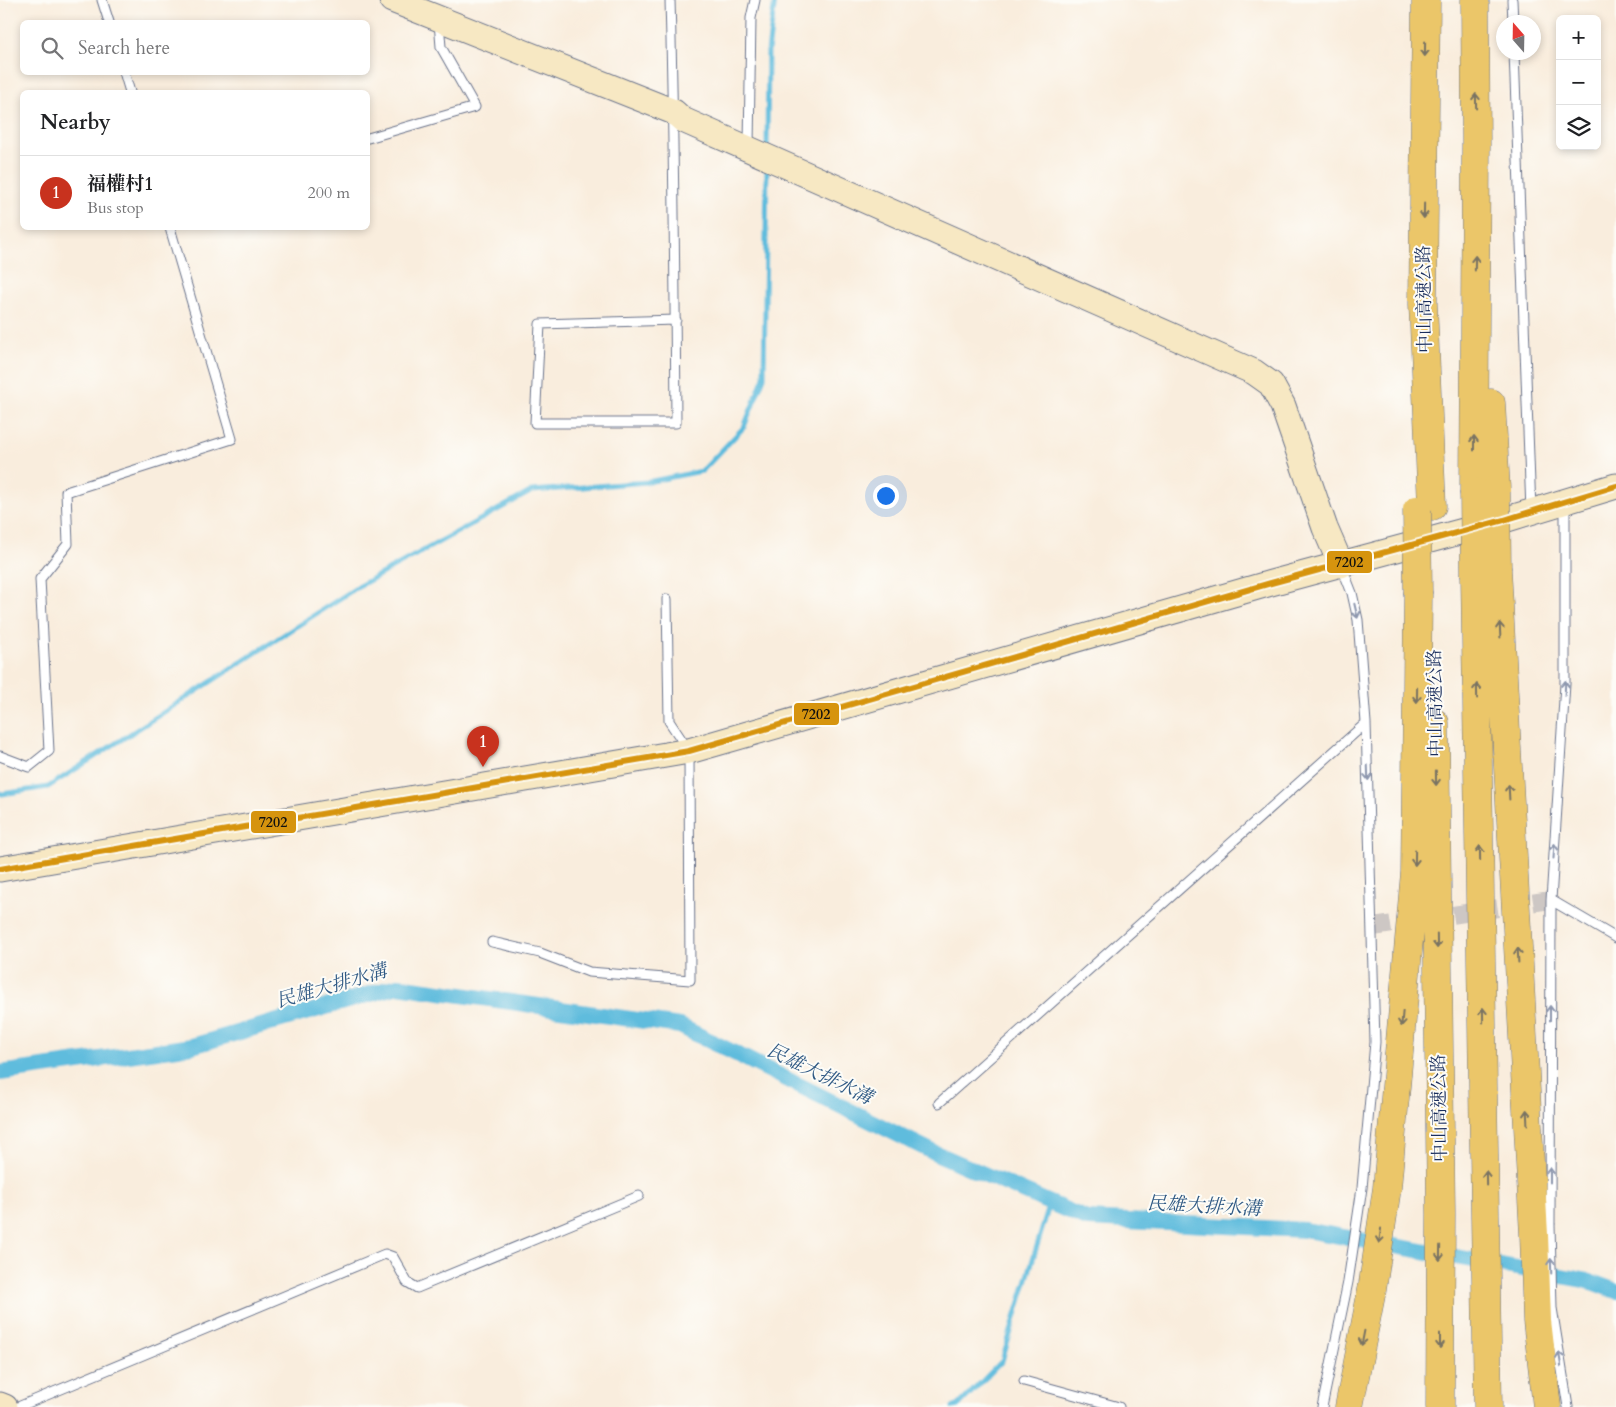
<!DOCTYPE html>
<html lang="en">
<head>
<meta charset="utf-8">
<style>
	body { margin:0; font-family:Cardo,"Noto Serif TC",serif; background:#f6f6f6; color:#202124 }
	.controls { position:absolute; right:15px; top:15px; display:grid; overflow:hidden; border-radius:8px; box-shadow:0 2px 8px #0003 }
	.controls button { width:45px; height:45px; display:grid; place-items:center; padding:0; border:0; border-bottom:1px solid #e0e0e0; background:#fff; color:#202124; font:25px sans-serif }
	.compass { position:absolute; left:1496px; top:15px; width:45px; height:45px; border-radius:50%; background:#fff; box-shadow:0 2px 8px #0003; rotate:340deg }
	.you { position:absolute; left:885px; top:495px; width:18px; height:18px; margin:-12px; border:4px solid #fff; border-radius:50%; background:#1a73e8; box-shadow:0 0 0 8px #1a73e833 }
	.badge { display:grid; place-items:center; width:32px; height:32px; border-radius:50%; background:#c8321e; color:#fff; font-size:16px; font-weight:700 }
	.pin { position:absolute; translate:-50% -41px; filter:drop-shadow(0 1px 2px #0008) }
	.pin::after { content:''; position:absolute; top:26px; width:18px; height:15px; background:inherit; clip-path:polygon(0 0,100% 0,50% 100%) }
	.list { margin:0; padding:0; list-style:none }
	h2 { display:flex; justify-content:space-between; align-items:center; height:65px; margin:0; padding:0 20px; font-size:21px }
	h2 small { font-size:16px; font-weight:400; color:#757577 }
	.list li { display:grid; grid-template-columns:32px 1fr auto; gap:15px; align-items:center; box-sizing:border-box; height:75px; padding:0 20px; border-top:1px solid #e0e0e0 }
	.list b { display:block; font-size:19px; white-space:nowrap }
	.list p { margin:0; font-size:16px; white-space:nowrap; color:#757577 }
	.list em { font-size:16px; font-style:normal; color:#757577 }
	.icon { flex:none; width:28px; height:28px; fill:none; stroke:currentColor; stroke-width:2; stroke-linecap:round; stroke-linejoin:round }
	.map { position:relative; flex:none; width:1616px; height:1407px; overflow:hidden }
	.search { position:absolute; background:#fff; box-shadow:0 2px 8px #0003; left:20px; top:20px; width:350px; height:55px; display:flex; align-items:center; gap:12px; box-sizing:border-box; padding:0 18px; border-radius:8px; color:#757577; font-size:19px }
	.panel { position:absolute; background:#fff; box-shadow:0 2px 8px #0003; left:20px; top:90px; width:350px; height:140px; border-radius:8px }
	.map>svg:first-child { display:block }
</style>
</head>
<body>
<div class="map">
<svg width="1616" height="1407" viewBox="0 0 1616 1407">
	<rect width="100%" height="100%" fill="#fdfcf7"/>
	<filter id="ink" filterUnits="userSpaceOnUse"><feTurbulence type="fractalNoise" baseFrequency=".02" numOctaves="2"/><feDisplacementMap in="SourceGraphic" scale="10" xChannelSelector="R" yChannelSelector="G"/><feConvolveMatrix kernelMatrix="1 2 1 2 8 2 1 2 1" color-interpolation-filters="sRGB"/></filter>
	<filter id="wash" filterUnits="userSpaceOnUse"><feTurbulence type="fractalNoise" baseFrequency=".0096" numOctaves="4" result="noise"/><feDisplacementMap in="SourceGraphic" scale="20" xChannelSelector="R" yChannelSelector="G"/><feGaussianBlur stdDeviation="1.12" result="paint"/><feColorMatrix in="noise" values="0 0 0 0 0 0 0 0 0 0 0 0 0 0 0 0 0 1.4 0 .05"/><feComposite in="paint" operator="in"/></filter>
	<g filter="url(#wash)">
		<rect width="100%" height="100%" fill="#f9eddd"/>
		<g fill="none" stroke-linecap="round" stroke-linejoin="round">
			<path stroke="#5fbcdd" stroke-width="5" d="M767,149L768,51L775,0
				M0,793L2,794L48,787L359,586L532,491L647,482L702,471L744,427L764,377L767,165
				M953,1407L958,1406L1002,1361L1050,1203"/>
			<path stroke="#5fbcdd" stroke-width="16" d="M0,1073L192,1046L398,986L680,1026L931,1151L1087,1219L1305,1230L1589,1281L1616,1291"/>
		</g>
	</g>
	<g filter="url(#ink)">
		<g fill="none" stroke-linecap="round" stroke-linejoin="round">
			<path stroke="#cdc7c4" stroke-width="18" stroke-dasharray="18 9" stroke-linecap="butt" d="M1373,927L1551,900"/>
			<defs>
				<path id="lane" d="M102,0L109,22
					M670,0C674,141 675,282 676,423H535L540,324L676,320
					M1512,0L1513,22
					M1514,52L1531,511
					M124,72L130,92
					M368,138L475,107L441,47L439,22
					M749,145L751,18L755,0
					M1565,504V684L1551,900L1550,1224L1552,1308L1568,1407
					M0,756L29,767L49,751L40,579L68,544L66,492L232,439L170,228
					M1551,900L1616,938
					M492,942L540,953L589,972L690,980L689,751L669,721L667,599
					M939,1103L1366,723
					M1024,1381L1119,1407
					M18,1407L385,1254L393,1257L407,1282L417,1288L639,1196
					M1322,1407L1348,1282L1362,1188L1375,1042L1366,723L1358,620L1352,593L1341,565"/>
				<path id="secondary" d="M392,0L674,112L683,120L1254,372L1271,384L1283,406L1325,528L1341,565
					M0,869L689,751L1271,583L1504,520L1616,486
					M0,1405L5,1407"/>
				<path id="highway" d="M1426,0L1423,304L1432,506
					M1491,403L1496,489
					M1474,492L1476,145L1475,0
					M1497,569L1534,1235L1537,1321L1547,1407
					M1475,576L1488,1407
					M1435,723L1441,1214L1440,1407
					M1349,1407L1372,1290L1387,1188L1415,872L1418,594"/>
			</defs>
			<use href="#lane" stroke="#69728a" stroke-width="11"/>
			<use href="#secondary" stroke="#69728a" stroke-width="27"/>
			<use href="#highway" stroke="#69728a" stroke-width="29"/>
			<use href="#lane" stroke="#fff" stroke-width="9"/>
			<use href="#secondary" stroke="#f7e8c3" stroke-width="25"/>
			<use href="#highway" stroke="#ebc669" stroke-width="28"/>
			<defs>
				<path id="highway-bridge" d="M1496,489L1497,569
					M1474,492L1475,576
					M1417,510L1418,594"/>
			</defs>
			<use href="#highway-bridge" stroke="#69728a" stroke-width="29" stroke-linecap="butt"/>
			<use href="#highway-bridge" stroke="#ebc669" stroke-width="28"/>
			<defs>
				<path id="bus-1" d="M0,869L689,751L1271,583L1504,520L1616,486"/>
			</defs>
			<use href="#bus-1" stroke="#fdfcf7" stroke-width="10"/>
			<use href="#bus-1" stroke="#d6940e" stroke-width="6"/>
		</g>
		<defs><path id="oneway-shaft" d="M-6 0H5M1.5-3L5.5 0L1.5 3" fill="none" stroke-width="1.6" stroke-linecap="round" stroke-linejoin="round" transform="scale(1.25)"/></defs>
		<g stroke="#797363">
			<use href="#oneway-shaft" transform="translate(1425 49) rotate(91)"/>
			<use href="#oneway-shaft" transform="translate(1476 101) rotate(-91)"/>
			<use href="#oneway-shaft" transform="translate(1424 211) rotate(91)"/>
			<use href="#oneway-shaft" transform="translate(1475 263) rotate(-89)"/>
			<use href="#oneway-shaft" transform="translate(1474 443) rotate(-90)"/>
			<use href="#oneway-shaft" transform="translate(1500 630) rotate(-93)"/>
			<use href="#oneway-shaft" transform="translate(1477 691) rotate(-91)"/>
			<use href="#oneway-shaft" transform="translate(1417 695) rotate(91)"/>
			<use href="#oneway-shaft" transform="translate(1436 778) rotate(89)"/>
			<use href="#oneway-shaft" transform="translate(1509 792) rotate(-93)"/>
			<use href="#oneway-shaft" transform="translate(1480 853) rotate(-91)"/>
			<use href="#oneway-shaft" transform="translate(1415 858) rotate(91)"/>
			<use href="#oneway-shaft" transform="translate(1437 941) rotate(89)"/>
			<use href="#oneway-shaft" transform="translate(1518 955) rotate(-93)"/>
			<use href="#oneway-shaft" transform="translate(1483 1015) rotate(-91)"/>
			<use href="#oneway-shaft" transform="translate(1402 1019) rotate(95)"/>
			<use href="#oneway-shaft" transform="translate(1527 1117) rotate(-93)"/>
			<use href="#oneway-shaft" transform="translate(1486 1178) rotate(-91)"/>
			<use href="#oneway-shaft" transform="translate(1380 1236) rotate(98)"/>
			<use href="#oneway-shaft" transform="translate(1440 1253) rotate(91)"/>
			<use href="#oneway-shaft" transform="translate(1363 1338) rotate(101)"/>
			<use href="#oneway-shaft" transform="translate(1440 1341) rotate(90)"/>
		</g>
		<g stroke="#8d97ae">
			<use href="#oneway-shaft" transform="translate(1356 611) rotate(77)"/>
			<use href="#oneway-shaft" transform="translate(1565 688) rotate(-87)"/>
			<use href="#oneway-shaft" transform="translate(1368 773) rotate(88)"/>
			<use href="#oneway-shaft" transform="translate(1554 851) rotate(-86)"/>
			<use href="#oneway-shaft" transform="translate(1550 1013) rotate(-90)"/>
			<use href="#oneway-shaft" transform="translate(1550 1175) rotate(-90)"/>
			<use href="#oneway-shaft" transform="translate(1551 1266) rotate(-92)"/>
			<use href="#oneway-shaft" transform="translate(1560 1359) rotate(-99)"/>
		</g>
	</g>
	<g text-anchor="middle" stroke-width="4" stroke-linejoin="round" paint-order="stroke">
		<g font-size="18" fill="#1b2f5e" stroke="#fdfcf7">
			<text transform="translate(1424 299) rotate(-91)" y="6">中山高速公路</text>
			<text transform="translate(1435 703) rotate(-91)" y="6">中山高速公路</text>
			<text transform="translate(1439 1108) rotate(-91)" y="6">中山高速公路</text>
		</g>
		<g font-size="19" font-style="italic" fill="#2f5984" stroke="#fdfcf7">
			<text transform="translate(331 985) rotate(-16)" y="7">民雄大排水溝</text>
			<text transform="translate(820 1073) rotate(26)" y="7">民雄大排水溝</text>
			<text transform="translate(1204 1205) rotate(3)" y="7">民雄大排水溝</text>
		</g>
	</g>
	<g stroke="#fdfcf7" stroke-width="2">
		<rect x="1326" y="550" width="47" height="24" rx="5" fill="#d6940e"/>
		<rect x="793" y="702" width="47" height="24" rx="5" fill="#d6940e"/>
		<rect x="250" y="810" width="47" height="24" rx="5" fill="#d6940e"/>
	</g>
	<g font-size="14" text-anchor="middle" font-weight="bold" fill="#111">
		<text x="1349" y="567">7202</text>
		<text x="816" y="719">7202</text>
		<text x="273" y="827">7202</text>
	</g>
</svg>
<div class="controls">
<button>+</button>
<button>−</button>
<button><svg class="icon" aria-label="layers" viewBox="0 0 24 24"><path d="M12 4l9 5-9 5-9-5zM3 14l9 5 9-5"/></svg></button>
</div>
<svg class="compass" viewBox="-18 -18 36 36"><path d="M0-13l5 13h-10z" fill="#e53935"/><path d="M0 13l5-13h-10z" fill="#757577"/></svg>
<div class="you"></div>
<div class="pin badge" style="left:483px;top:767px">1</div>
<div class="search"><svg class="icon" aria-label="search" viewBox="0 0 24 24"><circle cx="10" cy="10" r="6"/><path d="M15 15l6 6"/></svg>Search here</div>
<section class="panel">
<h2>Nearby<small></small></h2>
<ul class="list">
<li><span class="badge">1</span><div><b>福權村1</b><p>Bus stop</p></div><em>200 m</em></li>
</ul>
</section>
</div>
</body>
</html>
